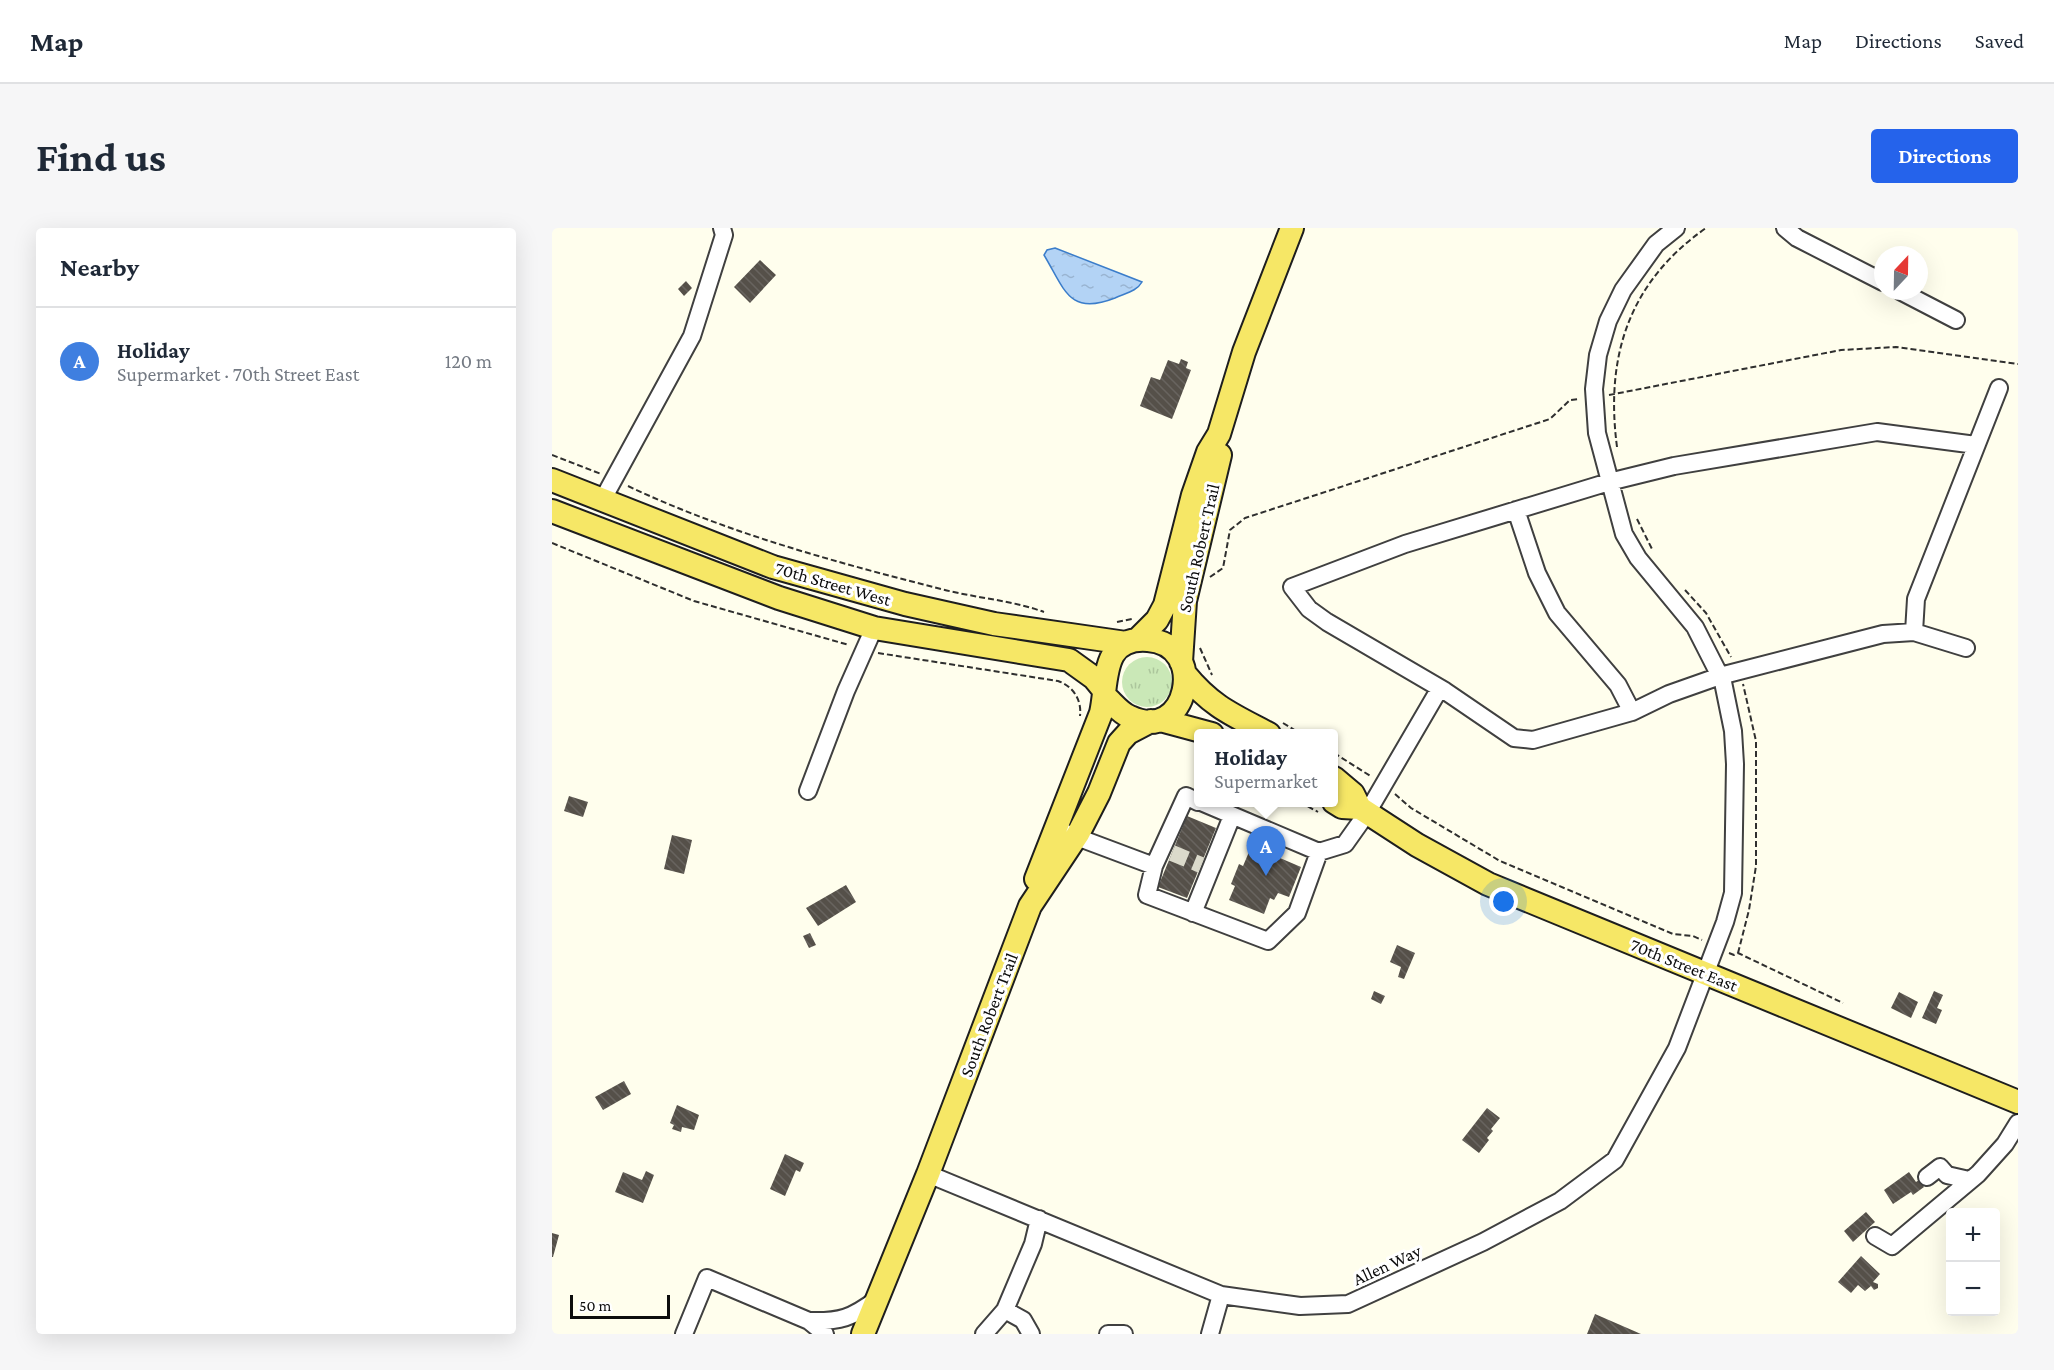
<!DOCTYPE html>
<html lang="en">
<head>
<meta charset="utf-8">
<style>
	body { margin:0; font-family:"Crimson Pro",serif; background:#f6f6f7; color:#1f2937 }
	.controls { position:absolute; right:18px; bottom:18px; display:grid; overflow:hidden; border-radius:6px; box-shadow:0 6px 24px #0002 }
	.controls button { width:54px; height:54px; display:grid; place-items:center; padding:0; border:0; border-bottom:2px solid #e0e1e3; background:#fff; color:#1f2937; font:30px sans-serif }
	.compass { position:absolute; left:1322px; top:18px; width:54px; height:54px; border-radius:50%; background:#fff; box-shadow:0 6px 24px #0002; rotate:22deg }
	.scale { position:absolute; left:18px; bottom:15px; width:100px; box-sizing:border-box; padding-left:6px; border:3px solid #0d0d0d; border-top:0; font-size:16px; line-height:21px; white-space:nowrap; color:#0d0d0d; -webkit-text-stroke:4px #fff; paint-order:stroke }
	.you { position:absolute; left:952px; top:674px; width:21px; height:21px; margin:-15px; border:4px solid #fff; border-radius:50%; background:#1a73e8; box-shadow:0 0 0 9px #1a73e833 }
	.badge { display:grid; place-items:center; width:39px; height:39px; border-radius:50%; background:#2563eb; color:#fff; font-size:20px; font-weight:700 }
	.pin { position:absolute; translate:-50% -50px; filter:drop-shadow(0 2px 3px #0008) }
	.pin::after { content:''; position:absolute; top:32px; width:21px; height:18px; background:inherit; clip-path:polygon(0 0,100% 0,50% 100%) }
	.popup { position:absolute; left:642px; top:501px; width:144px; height:78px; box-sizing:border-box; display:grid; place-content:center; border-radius:6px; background:#fff; filter:drop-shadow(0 2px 4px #0005); font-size:20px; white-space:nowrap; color:#747a83 }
	.popup b { font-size:22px; color:#1f2937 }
	.popup::after { content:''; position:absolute; left:50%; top:100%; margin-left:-12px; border:12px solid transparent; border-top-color:#fff }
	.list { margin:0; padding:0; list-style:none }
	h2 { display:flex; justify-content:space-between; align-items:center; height:78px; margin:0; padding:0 24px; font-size:26px }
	h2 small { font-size:20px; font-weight:400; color:#747a83 }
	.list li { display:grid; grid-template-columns:39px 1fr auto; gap:18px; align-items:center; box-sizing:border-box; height:108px; padding:0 24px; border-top:2px solid #e0e1e3 }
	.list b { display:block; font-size:22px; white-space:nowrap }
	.list p { margin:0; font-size:20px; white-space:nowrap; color:#747a83 }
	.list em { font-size:20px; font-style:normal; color:#747a83 }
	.map { position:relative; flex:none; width:1466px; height:1106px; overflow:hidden; border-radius:6px }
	header { display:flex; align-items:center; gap:36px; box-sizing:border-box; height:84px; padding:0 30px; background:#fff; border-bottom:2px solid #e0e1e3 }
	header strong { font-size:28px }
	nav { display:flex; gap:33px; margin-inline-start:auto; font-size:21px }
	.intro { display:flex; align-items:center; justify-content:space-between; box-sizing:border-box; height:144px; padding:0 36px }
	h1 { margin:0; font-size:42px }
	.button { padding:15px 27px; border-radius:6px; background:#2563eb; color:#fff; font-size:21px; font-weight:700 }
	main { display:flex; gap:36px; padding:0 36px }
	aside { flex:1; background:#fff; border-radius:6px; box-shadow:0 6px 24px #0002 }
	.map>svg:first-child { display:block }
</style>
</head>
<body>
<header>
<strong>Map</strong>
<nav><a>Map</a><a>Directions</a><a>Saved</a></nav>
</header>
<div class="intro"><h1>Find us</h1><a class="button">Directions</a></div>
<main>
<aside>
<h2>Nearby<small></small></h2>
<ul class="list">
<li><span class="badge" style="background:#3f7fe0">A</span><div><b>Holiday</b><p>Supermarket · 70th Street East</p></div><em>120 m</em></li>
</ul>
</aside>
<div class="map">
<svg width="1466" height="1106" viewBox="0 0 1466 1106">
	<defs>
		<pattern id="grass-tufts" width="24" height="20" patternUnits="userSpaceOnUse" patternTransform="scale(1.5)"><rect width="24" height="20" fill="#cae8b7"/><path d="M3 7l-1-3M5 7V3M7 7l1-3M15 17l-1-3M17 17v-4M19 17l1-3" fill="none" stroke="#acc69c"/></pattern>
		<pattern id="water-ripples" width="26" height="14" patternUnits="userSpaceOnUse" patternTransform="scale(1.5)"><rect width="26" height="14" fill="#b3d3f5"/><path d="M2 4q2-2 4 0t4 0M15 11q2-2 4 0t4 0" fill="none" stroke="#99b4d1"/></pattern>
		<pattern id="building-back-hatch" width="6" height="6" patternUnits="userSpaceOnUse" patternTransform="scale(1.5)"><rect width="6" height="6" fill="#555049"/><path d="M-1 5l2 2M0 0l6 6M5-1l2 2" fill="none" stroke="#68645f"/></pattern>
	</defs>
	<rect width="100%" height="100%" fill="#fffeed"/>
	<path fill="url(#grass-tufts)" d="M570 454a25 25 0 1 1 50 0a25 25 0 1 1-50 0Z"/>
	<path fill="url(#water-ripples)" stroke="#3b7dca" stroke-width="1.5" d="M503,20L590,54C585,63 574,65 563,70C517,88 513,62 492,27L495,22Z"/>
	<path fill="url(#building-back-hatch)" d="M208,32L224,47L198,75L182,59Z
		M134,53L140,60L132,68L126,61Z
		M629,131L636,134L634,140L639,142L620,191L588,178L599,149L608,152L616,132L627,136Z
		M17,568L36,574L31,589L12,583Z
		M635,588L664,600L635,670L606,659Z
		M120,607L140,612L132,646L112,641Z
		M697,624L713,631L716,625L749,639L737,669L726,665L722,672L718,670L712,686L677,672L683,658L679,656L687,636L691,638Z
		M294,657L304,674L266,698L254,680Z
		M258,705L264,717L257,720L251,708Z
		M845,717L863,725L852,751L846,749L849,739L838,734Z
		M822,763L833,768L829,776L819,771Z
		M1382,763L1391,767L1385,780L1390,782L1384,796L1370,790Z
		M1347,764L1366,774L1359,790L1339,780Z
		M72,853L79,866L51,882L43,869Z
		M125,877L147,887L142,902L130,899L129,904L120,901L122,897L118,895Z
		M935,880L948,890L939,901L941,903L935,910L937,912L927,925L910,912Z
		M233,926L252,935L248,944L244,942L233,968L218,961Z
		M94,943L102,947L91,975L63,964L71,944L90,952Z
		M1357,944L1364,954L1367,952L1372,959L1361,967L1359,964L1341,976L1332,962Z
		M1314,984L1323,994L1301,1014L1292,1003Z
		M0,1005L7,1007L1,1029H0Z
		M1309,1028L1328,1046L1321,1054L1326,1056V1060L1322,1062L1319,1058L1313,1063L1306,1057L1299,1065L1286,1054Z
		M1043,1086L1089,1106H1035Z"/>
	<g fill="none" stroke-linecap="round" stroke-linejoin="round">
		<path stroke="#dbdacb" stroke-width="16" stroke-dasharray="16 8" stroke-linecap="butt" d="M620,625L649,637"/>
		<defs>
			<path id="minor" d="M1233,0L1245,10L1331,54
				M1348,63L1404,92
				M51,271L140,108L172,7L170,0
				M964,282L985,345L1005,385L1066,457L1080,484
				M1362,404L1364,371L1447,160
				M1414,420L1362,404L1331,406L1168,448L1117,466L1080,484L981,512L962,510L893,463L775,394L757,381L740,359L853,316L1057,254L1122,238L1325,204L1424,217
				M256,563L294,463L322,400
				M649,574L767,624
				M514,605L602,638L595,667L716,713L745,685L767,624L793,616L815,585L888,460
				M602,638L634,568L646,574
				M641,685L680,588
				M376,946L669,1067L748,1078L796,1076L931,1014L1008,973L1063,932L1125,820L1173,694L1181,665L1183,536L1181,503L1171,454L1143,399L1086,330L1072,306L1045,205L1042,161L1046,127L1056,93L1071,62L1104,16L1124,0
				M1375,949L1388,939L1395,947L1417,952
				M1323,1008L1340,1018L1426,946L1453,916L1466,895
				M257,1093C288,1094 300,1090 325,1071
				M132,1106L155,1050L257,1093L273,1106
				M432,1106L453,1082
				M479,1106L471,1092L453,1082L481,1016L487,991
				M556,1106H572
				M658,1106L669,1067"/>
			<path id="major" d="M0,252L221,339L353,376L442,396L574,415
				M0,283L227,370L322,400L517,432L542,450L551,461
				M586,411L605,392L613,377L641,267L656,224L667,206L692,124L740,0
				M629,434L633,373L668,227
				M633,446C660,479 681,487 717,506
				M608,492L660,506
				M782,550L801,566L808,580
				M782,574L790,579L808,580L865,617L936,656L1466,874
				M484,651L549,485C556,455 548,408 596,412C657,416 636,517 578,489C568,485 561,475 553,468
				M311,1106L376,946L478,678L526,606L547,565L567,515L576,505L599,493"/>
		</defs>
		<use href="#minor" stroke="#404040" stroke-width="20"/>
		<use href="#major" stroke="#1e1e1e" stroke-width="26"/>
		<path stroke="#2f2f2f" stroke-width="2" stroke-dasharray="6 3" stroke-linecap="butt" d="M1057,167L1289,122L1344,119L1466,136
			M1065,219C1053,128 1077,54 1154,0
			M0,227L49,246
			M76,258C175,305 283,334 389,361C423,370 459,372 492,384
			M1085,291L1101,323
			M0,315L142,373L297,417
			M658,349L671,340L678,302L693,290L998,191L1018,172L1028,171
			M1133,362L1154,385L1179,429
			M565,394L580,391
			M648,420L660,447
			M326,425L506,453C521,458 530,472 528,488
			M731,495L749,506
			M782,525L820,549
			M843,566L859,580L948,633L1121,706L1141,708L1150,712
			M748,574L766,584
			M1177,725L1182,727L1186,725L1291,775
			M1186,725L1197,682L1204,638V513L1191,456"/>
		<use href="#minor" stroke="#fff" stroke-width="16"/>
		<use href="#major" stroke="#f6e766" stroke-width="22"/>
	</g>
	<g text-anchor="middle" stroke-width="6" stroke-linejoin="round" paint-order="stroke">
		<g font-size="18" fill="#0d0d0d" stroke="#fff">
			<text transform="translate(647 320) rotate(-77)" y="6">South Robert Trail</text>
			<text transform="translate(281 356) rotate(16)" y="6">70th Street West</text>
			<text transform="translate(1132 737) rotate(22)" y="6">70th Street East</text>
			<text transform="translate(437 787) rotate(-69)" y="6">South Robert Trail</text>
			<text transform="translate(835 1037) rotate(-25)" y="6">Allen Way</text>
		</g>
	</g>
</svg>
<div class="controls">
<button>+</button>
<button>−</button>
</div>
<svg class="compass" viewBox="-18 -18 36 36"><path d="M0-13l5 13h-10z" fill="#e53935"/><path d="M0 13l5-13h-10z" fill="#747a83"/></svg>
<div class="scale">50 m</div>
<div class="you"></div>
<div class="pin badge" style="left:714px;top:648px;background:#3f7fe0">A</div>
<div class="popup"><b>Holiday</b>Supermarket</div>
</div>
</main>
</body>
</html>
